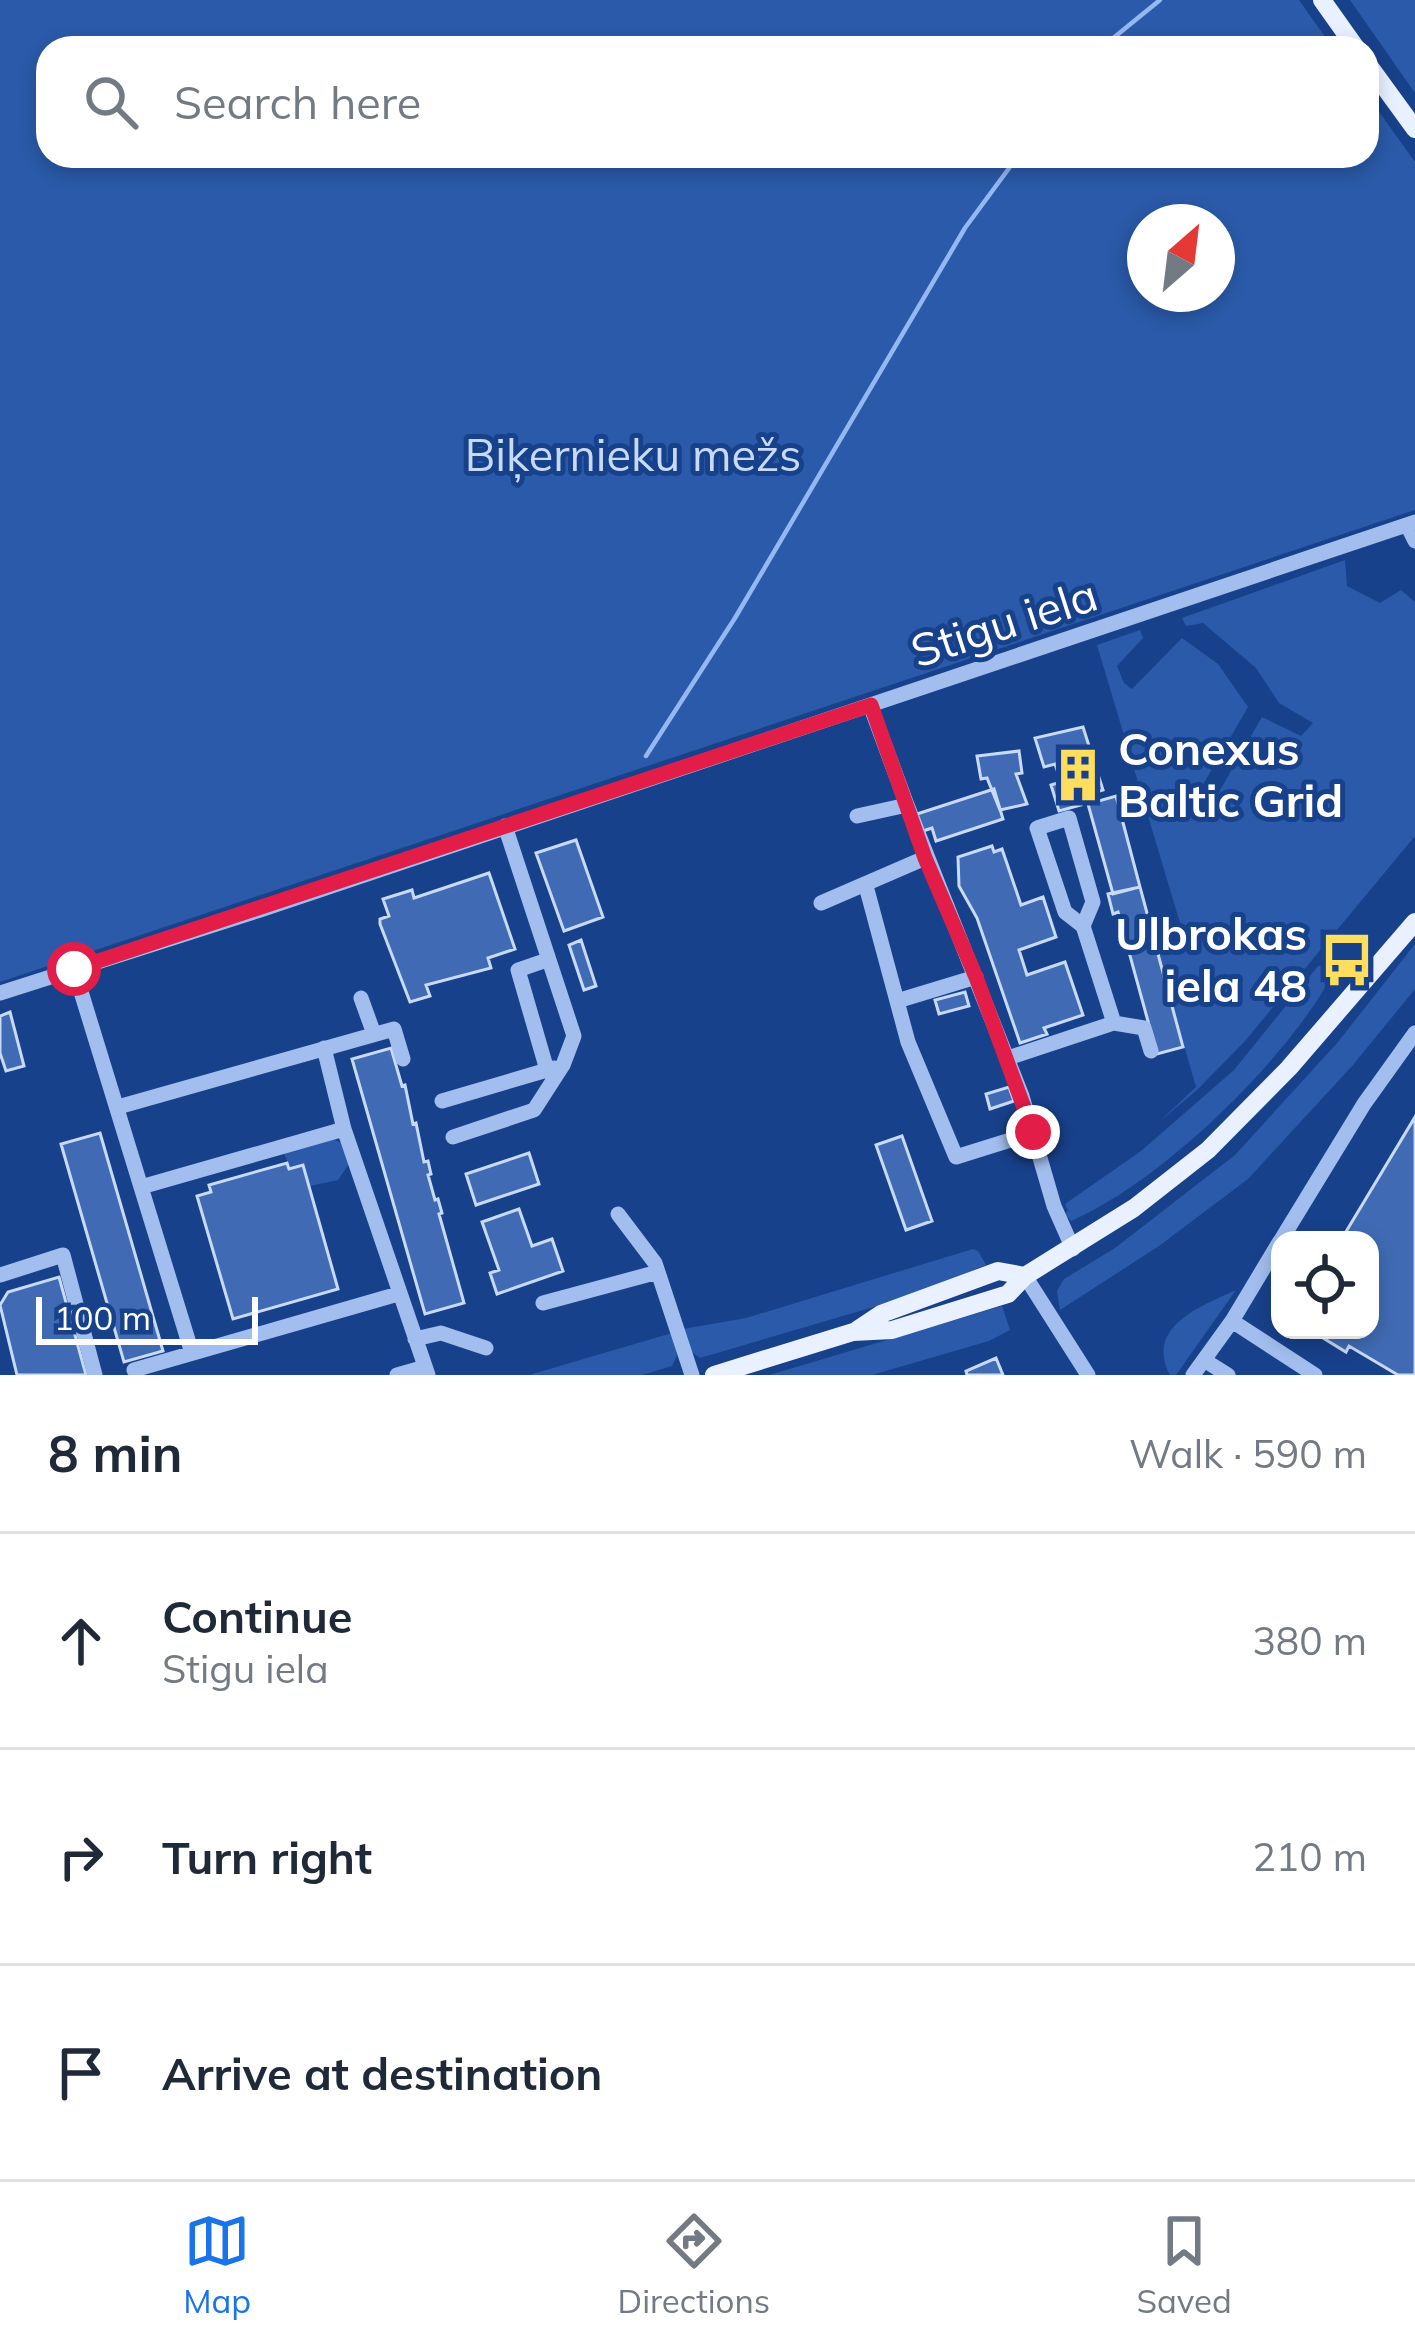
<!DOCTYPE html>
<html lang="en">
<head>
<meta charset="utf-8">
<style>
	body { margin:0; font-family:Mulish,sans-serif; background:#f6f6f7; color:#1f2937 }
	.controls { position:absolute; right:36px; bottom:36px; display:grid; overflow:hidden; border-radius:24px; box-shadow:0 6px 18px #0003 }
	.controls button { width:108px; height:108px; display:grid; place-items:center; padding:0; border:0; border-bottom:3px solid #e0e1e3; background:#fff; color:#1f2937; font:60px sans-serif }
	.compass { position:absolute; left:1127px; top:204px; width:108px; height:108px; border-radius:50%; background:#fff; box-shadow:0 6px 18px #0003; rotate:28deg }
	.scale { position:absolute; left:36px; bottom:30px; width:222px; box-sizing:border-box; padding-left:12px; border:6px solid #fff; border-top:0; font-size:33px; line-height:42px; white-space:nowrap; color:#fff; -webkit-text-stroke:9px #18418b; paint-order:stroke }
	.stop { position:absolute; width:36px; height:36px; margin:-27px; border:9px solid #e11d48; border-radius:50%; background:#fff }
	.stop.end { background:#e11d48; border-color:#fff; box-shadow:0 3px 12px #0008 }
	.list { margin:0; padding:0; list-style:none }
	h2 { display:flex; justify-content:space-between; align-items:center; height:156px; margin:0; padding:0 48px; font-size:51px }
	h2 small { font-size:39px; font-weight:400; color:#747a83 }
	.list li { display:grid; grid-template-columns:78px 1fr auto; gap:36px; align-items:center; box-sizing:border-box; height:216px; padding:0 48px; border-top:3px solid #e0e1e3 }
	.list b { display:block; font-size:45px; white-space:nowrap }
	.list p { margin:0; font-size:39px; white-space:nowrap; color:#747a83 }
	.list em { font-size:39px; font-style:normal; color:#747a83 }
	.icon { flex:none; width:66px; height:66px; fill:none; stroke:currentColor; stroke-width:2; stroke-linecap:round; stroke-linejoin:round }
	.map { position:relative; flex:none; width:1415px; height:1375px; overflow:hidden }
	.search { position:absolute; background:#fff; box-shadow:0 6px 18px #0003; left:36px; right:36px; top:36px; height:132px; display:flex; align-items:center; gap:30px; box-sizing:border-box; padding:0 42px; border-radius:36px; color:#747a83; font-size:45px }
	.sheet { height:804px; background:#fff }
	nav { display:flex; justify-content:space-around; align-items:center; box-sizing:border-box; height:168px; border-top:3px solid #e0e1e3; background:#fff; font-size:33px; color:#747a83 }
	nav a { display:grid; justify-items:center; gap:6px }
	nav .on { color:#1a73e8 }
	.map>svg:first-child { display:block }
</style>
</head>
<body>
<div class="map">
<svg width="1415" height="1375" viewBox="0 0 1415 1375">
	<rect width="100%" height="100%" fill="#18418b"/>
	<path fill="#2a5aa9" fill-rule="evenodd" d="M0,0H1299L1333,48H48V156H1367V95L1415,162V510L0,982ZM1217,222V294H1145V222Z
		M1350,0H1415V93Z
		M1345,560L1347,586L1380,603L1401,590L1415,602V836L1245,1041L1198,1089L1159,1122L1196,1087L1157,952L1186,943L1097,645L1140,630L1143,638L1117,666L1124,683L1132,689L1182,638L1218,664L1248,707L1186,814L1203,820L1262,717L1301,736L1313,723L1279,703L1256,668L1203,623L1186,626L1182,618Z
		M1415,944V989L1353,1065L1248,1179L1159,1246L1060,1310L1057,1291L1064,1279L1115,1248L1235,1155L1338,1042Z
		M1318,966H1337C1293,1055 1162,1182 1071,1221L1065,1214L1068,1211L1065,1204L1141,1151L1234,1070Z
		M334,1139L341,1143L349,1164L338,1180L310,1186L303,1165L290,1168L283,1151Z
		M973,1249L978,1251L986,1265L911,1296L700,1358L688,1349L683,1329L746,1318Z
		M1236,1290L1176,1375H1170C1144,1326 1202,1306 1236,1290Z
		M1002,1306L1010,1330L989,1341L872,1375H769Z
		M672,1333L677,1355L672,1366L642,1375H529Z"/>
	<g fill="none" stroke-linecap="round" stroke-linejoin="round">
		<path stroke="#94b8f1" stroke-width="4.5" d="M1101,48L1160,0
			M646,756L735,618L965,228L1018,156"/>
	</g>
	<path fill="#406bb4" stroke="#c7dafa" stroke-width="3" d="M1083,727L1103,790L1079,797L1081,805L1059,811L1051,785L1061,782L1055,764L1044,767L1035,738Z
		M1019,751L1022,773L1016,774L1027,804L1000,810L987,778L981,779L977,756Z
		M994,789L1003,819L936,841L932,828L923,831L917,814Z
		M1116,796L1140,887L1113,894L1088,804Z
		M576,840L603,917L564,931L536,853Z
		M992,846L994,852L1002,849L1021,905L1043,897L1056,937L1019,950L1027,975L1065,962L1083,1015L1044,1028L1047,1034L1020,1043L977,918L959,886L958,857Z
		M489,873L515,949L488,958L491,968L426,985L430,996L410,1002L380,924V919L389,916L383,899L412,890L414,898Z
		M1140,887L1183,1047L1157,1054L1118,912L1113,914L1108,894Z
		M581,940L596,986L584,990L569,945Z
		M965,992L969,1006L939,1014L935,1000Z
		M10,1012L24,1066L6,1071L0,1053V1016Z
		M391,1048L402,1086L405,1085L413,1124L416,1123L424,1162L428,1161L431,1174L428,1175L435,1200L438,1199L442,1213L439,1214L464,1303L425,1314L352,1059Z
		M1009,1087L1014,1101L990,1109L986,1094Z
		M1415,1117V1375H1398L1349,1346L1346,1352L1310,1330H1370V1240H1341Z
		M100,1133L163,1351L124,1362L61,1144Z
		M902,1136L932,1221L906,1230L876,1145Z
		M529,1153L539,1184L476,1205L466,1174Z
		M287,1163L289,1169L303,1165L338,1289L233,1319L197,1196L211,1192L209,1185Z
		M519,1209L532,1246L552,1239L563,1271L497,1294L490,1273L499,1270L482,1222Z
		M59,1277L86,1375H17L0,1305L8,1292Z
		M996,1358L1003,1375H967L966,1371Z"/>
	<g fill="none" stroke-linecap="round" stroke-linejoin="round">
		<path stroke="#a1beee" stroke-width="15" d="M1407,525L1415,541
			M907,805L1022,1096L1054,1206L1073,1249
			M857,816L907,805L870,705
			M866,886L908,1042L956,1157L1033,1133
			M821,903L925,858
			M74,969L192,1353
			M0,993L260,910L1415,522
			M361,998L374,1034
			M897,1001L976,977
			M1114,1023L1144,1028L1151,1051
			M324,1048L344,1129L428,1375
			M1008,1058L1114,1023L1083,926L1065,912L1037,828L1069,818L1093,902L1083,926
			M547,1070L518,970L547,960
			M442,1101L554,1068
			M118,1107L394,1029L403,1059
			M453,1137L534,1110L563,1065L574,1036L505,826
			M141,1187L344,1129
			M618,1214L655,1263L692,1375
			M1281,1240L1364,1104L1415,1033
			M0,1275L63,1255L95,1375
			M1025,1276L1088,1375
			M543,1303L658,1272
			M1232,1321L1315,1375
			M415,1339L441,1333L486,1348
			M1204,1360L1228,1375
			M134,1370L398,1294
			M397,1375L425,1367
			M1193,1375L1232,1321L1280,1241"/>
		<path stroke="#e9f0ff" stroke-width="18" d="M1322,0L1356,48
			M1367,63L1415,129
			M857,1330L881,1314L998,1271L1025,1276
			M714,1375L853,1332L892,1330L1008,1294L1025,1276L1134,1208L1208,1150L1289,1068L1415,922"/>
	</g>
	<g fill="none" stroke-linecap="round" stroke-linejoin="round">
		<path stroke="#e11d48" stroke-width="15" d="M74,969L871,705L925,858L976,977L1033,1132"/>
	</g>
	<defs>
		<symbol id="building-bare" viewBox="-9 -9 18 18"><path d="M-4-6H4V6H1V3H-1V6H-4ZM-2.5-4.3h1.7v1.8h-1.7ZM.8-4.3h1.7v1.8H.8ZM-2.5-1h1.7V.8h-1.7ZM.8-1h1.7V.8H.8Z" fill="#ffdd5f" stroke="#18418b" stroke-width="2.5" paint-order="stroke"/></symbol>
		<symbol id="bus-bare" viewBox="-9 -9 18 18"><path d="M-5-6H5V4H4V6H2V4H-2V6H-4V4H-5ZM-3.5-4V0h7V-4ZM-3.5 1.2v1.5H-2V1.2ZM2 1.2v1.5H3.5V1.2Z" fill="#ffdd5f" stroke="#18418b" stroke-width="2.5" paint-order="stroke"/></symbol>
	</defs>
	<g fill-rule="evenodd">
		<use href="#building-bare" x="1040" y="737" width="76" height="76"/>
		<use href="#bus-bare" x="1309" y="922" width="76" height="76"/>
	</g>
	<g text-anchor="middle" stroke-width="10" stroke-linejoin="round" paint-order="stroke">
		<g font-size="45" fill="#c7dafa" stroke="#18418b">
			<text x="633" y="471">Biķernieku mežs</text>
		</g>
		<g font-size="45" fill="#fff" stroke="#18418b">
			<text transform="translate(1004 623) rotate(-18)" y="16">Stigu iela</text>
		</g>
		<g font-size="45" font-weight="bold" fill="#fff" stroke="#18418b" text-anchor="start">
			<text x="1118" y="765">Conexus<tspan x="1118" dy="52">Baltic Grid</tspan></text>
			<text x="1307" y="950" text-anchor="end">Ulbrokas<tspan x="1307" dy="52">iela 48</tspan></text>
		</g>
	</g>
</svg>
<div class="controls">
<button><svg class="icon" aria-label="locate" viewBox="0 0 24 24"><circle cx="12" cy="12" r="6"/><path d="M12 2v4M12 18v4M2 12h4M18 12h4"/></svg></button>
</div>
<svg class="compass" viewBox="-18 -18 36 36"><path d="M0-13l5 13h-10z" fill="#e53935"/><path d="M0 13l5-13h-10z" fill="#747a83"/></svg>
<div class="scale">100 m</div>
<div class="stop" style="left:74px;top:969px"></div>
<div class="stop end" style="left:1033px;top:1132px"></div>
<div class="search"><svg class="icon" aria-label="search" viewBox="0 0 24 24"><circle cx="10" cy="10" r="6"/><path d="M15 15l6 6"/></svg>Search here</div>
</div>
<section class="sheet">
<h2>8 min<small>Walk · 590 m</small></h2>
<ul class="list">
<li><svg class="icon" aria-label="ahead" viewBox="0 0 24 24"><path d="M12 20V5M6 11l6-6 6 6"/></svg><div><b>Continue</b><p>Stigu iela</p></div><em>380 m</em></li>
<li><svg class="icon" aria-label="right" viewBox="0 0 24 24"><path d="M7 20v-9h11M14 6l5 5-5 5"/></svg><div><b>Turn right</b></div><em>210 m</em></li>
<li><svg class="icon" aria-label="arrive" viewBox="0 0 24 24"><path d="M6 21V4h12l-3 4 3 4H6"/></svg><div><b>Arrive at destination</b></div></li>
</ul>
</section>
<nav>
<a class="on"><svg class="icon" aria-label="map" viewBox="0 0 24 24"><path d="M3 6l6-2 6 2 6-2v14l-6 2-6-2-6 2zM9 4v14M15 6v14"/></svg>Map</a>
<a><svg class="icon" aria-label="directions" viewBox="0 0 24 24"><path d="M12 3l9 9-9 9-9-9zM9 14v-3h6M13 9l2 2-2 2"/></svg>Directions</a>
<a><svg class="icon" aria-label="saved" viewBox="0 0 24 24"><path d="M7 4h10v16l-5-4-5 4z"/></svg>Saved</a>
</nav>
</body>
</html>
